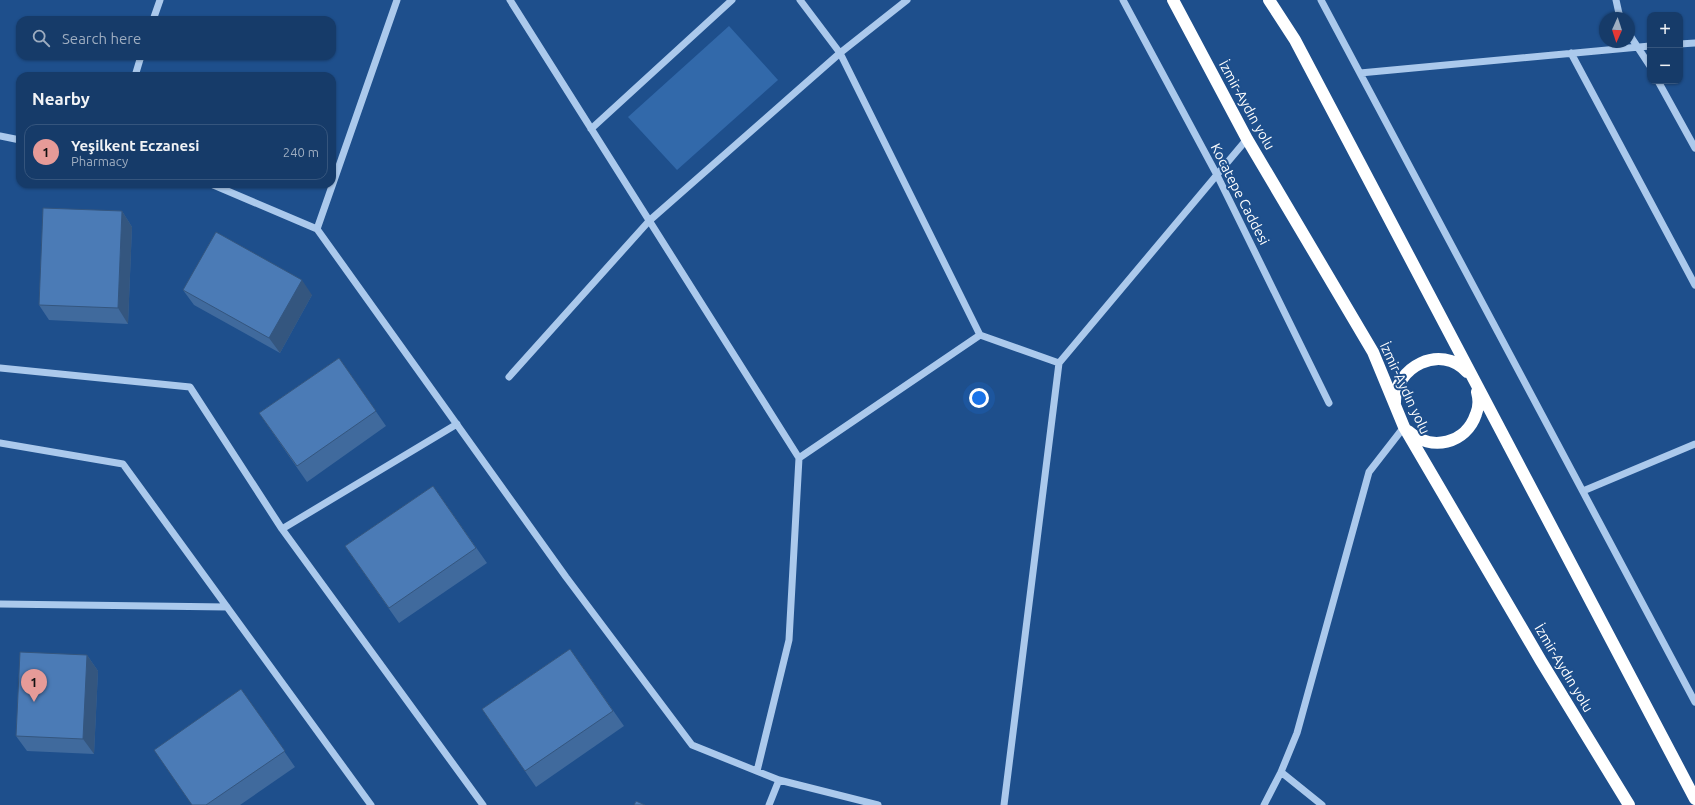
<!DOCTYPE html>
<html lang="en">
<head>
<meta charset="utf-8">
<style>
	body { margin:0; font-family:Ubuntu,sans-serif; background:#234671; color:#f1f3f6 }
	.controls { position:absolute; right:12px; top:12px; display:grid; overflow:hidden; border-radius:8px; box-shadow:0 1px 3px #0004 }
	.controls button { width:36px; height:36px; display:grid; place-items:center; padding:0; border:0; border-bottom:1px solid #35557d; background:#163b69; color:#f1f3f6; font:20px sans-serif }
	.compass { position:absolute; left:1599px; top:12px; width:36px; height:36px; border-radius:50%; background:#163b69; box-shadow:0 1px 3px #0004; rotate:183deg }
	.you { position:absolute; left:979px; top:398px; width:14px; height:14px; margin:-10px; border:3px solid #fff; border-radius:50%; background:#1a73e8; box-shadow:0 0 0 6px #1a73e833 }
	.badge { display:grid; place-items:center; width:26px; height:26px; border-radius:50%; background:#e69b98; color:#111; font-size:13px; font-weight:700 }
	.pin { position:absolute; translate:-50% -33px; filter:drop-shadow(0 1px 2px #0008) }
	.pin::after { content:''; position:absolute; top:21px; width:14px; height:12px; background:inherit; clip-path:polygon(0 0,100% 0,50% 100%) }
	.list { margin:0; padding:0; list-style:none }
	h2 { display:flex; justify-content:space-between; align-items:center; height:52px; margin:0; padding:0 16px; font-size:17px }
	h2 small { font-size:13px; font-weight:400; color:#9eadc0 }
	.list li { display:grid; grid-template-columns:26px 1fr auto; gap:12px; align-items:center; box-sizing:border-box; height:56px; margin:0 8px 8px; padding:0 8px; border:1px solid #35557d; border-radius:12px }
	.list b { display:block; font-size:15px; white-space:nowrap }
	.list p { margin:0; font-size:13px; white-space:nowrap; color:#9eadc0 }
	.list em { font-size:13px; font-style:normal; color:#9eadc0 }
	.icon { flex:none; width:22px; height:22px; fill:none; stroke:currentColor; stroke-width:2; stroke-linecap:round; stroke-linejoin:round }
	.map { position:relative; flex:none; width:1695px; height:805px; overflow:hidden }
	.search { position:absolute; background:#163b69; box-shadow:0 1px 3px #0004; left:16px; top:16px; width:320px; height:44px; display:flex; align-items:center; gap:10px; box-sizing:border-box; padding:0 14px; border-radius:12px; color:#9eadc0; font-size:15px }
	.panel { position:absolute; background:#163b69; box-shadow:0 1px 3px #0004; left:16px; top:72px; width:320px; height:116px; border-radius:12px }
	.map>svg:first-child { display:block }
</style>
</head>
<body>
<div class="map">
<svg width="1695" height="805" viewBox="0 0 1695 805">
	<rect width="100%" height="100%" fill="#1e4f8c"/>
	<path fill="#3269aa" d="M729,26L778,80L677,170L628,117Z"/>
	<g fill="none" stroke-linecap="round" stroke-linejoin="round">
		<path stroke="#abc9ec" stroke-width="7" d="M510,0L799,458
			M800,0L840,53L980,335
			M1123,0L1217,175L1329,403
			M1321,0L1695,702
			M1616,0L1620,18
			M153,20L160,0
			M1629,34L1650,66
			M1680,44L1695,43
			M1571,53L1695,285
			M1360,73L1650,46
			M135,76L141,56
			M1658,81L1695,148
			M591,129L732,0
			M0,136L20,140
			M211,184L317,229L566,577L692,745L779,780L878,805
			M317,229L397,0
			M0,368L190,387L282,529L483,805
			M509,377L649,221L840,53L907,0
			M0,443L123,464L371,805
			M1583,491L1695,444
			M282,529L457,424
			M0,604L227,607
			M757,771L789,640L799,458L980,335L1059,363
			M1281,772L1322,805
			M769,805L779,780
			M1004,805L1059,363L1247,139
			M1264,805L1281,772L1297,733L1369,472L1404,427"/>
		<path stroke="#fff" stroke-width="12" d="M1173,0L1247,139L1373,352L1404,427L1541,661L1629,805
			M1269,0L1295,40L1695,799
			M1395,403C1394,367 1441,343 1467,372
			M1408,431C1431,452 1466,444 1476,414C1479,407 1479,399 1477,392"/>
	</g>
	<path fill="#406a9d" d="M122,211L132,227L128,324L49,320L39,305Z
		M183,290L312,295L280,353L194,305Z
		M339,358L386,426L307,482L259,413Z
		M433,486L487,563L399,623L345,546Z
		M570,649L624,726L536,787L482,709Z
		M87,655L98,671L94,754L27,751L16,736Z
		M241,689L295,767L240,805H192Z"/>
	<path fill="#34567f" d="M122,211L132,227L128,324L118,308Z
		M302,280L312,295L280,353L269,338Z
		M87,655L98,671L94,754L83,739Z"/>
	<path fill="#4b7bb6" stroke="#34567f" d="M43,208L122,211L118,308L39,305Z
		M216,232L302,280L269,338L183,290Z
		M339,358L376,411L297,466L259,413Z
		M433,486L476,548L389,608L345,546Z
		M570,649L613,711L525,771L482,709Z
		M20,652L87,655L83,739L16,736Z
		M241,689L285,751L206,805H192L154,750Z
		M636,801L645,805H634Z"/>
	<g text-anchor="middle" stroke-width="4" stroke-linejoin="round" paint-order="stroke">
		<g font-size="14" fill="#fff" stroke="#1e4f8c">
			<text transform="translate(1247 105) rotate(61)" y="5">İzmir-Aydın yolu</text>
			<text transform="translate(1240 194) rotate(63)" y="5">Kocatepe Caddesi</text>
			<text transform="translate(1405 388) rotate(65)" y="5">İzmir-Aydın yolu</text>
			<text transform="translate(1564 668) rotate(59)" y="5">İzmir-Aydın yolu</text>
		</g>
	</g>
</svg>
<div class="controls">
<button>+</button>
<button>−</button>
</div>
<svg class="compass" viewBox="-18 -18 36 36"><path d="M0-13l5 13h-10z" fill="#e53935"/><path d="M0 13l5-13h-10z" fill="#9eadc0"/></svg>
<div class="you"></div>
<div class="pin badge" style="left:34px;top:702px">1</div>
<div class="search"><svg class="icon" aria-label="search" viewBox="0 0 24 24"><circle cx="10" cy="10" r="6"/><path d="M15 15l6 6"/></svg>Search here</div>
<section class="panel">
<h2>Nearby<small></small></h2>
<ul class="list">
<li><span class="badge">1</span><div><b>Yeşilkent Eczanesi</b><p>Pharmacy</p></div><em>240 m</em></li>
</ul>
</section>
</div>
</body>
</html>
